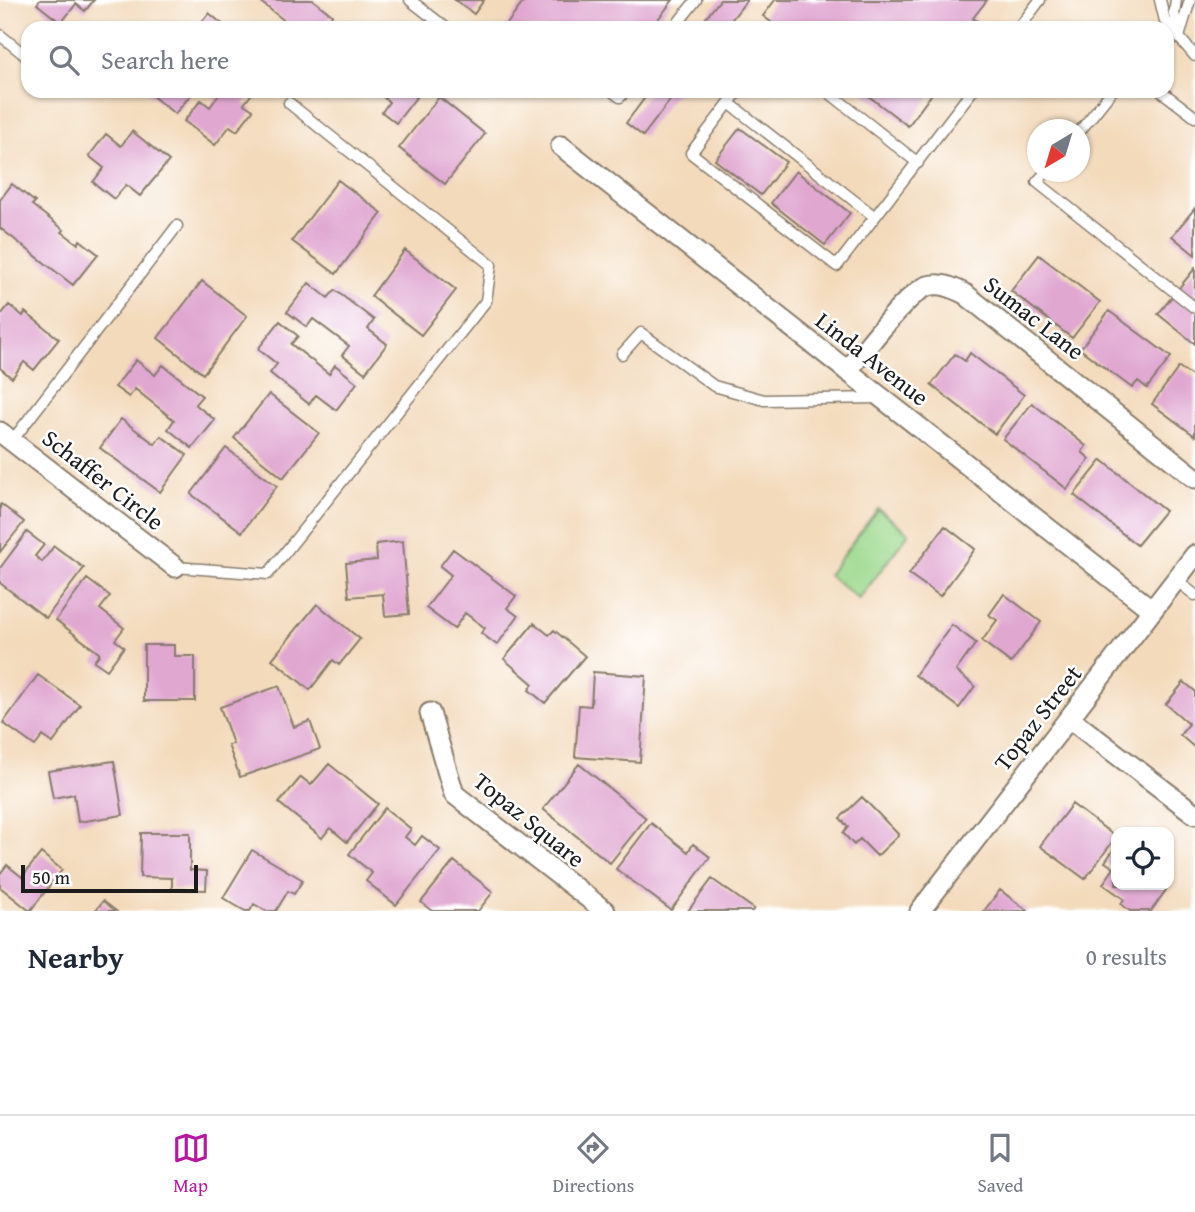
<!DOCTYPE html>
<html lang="en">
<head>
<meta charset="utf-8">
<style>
	body { margin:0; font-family:"Gentium Book Plus",serif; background:#f6f6f7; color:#1f2937 }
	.controls { position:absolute; right:21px; bottom:21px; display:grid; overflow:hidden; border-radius:14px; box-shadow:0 2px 5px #0004 }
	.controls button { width:63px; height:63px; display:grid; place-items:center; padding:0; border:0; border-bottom:2px solid #e0e1e3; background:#fff; color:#1f2937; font:35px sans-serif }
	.compass { position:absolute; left:1027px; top:119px; width:63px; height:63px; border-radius:50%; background:#fff; box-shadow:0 2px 5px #0004; rotate:218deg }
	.scale { position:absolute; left:21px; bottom:18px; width:177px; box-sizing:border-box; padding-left:7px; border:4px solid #1c1c1c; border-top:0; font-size:19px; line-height:24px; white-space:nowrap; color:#1c1c1c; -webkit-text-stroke:5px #fff; paint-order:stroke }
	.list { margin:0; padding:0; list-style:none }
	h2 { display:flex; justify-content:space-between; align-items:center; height:91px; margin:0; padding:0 28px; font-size:30px }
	h2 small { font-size:23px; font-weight:400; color:#747a83 }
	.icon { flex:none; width:38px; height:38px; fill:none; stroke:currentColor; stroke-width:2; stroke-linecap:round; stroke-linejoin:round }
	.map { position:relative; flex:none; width:1195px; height:911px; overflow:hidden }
	.search { position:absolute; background:#fff; box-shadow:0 2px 5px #0004; left:21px; right:21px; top:21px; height:77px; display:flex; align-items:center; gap:18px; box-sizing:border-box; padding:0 24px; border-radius:21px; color:#747a83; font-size:26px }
	.sheet { height:203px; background:#fff }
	nav { display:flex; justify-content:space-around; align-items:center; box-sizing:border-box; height:98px; border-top:2px solid #e0e1e3; background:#fff; font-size:19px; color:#747a83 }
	nav a { display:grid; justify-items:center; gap:4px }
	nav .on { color:#b5179e }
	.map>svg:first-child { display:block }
</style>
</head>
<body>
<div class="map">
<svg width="1195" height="911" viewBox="0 0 1195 911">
	<rect width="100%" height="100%" fill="#fff"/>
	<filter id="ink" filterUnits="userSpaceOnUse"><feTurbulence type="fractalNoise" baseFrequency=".0143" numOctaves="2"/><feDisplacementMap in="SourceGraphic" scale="14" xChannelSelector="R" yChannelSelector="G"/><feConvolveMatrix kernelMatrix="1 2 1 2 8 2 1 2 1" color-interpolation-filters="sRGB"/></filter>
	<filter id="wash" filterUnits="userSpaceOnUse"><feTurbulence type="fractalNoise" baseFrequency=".00686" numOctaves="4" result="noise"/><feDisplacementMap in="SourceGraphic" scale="28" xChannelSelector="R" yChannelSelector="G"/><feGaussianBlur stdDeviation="1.57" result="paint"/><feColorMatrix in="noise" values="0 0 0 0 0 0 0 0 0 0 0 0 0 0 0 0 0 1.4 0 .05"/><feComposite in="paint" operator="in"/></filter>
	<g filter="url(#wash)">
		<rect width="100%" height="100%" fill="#f3dabb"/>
		<path fill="#9bd88c" stroke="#5c7a54" stroke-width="2" d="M878,509L909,533L859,599L828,575Z"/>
		<g id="blocks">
			<path fill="#e0a7d1" d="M40,0H94L85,11L76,4L61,23L37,4Z
				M258,0H313L332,15L322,28H287L290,25Z
				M455,0H484L474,14Z
				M525,0H673L651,28H504Z
				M720,0H747L725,28H698Z
				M775,0H987L973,18L986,28H779L763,16Z
				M209,13L227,28H197Z
				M146,91H194L175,114Z
				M217,91H254L244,104L253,110L237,131L230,126L215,145L184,121L201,100L210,107L220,93Z
				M376,91H421L396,123L382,112L389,102Z
				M650,91H677L643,136L626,123Z
				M862,91H934L908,126Z
				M439,97L485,134L445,184L399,148Z
				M740,128L786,162L761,195L715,160Z
				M132,131L169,161L140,196L126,185L114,199L93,182L104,168L89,156L106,134L121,146Z
				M796,171L850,213L825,245L771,203Z
				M338,180L382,213L336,274L292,241Z
				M12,184L35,202L32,205L64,230L62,232L78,244L80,240L98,254L73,285L0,228V200Z
				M1195,208V255L1172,236Z
				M405,250L456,290L421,335L371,296Z
				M1039,255L1100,302L1072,338L1011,291Z
				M1195,268V344L1158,314Z
				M202,281L247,316L203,374L158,338Z
				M309,283L328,298L335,290L374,320L368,329L387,344L365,373L342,355L349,346L313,319L307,327L287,312Z
				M9,305L23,316L25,312L59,339L34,370L24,362L12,378L0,368V316Z
				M1109,311L1171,357L1147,388L1138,381L1132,388L1080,349Z
				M280,321L298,336L291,344L329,374L335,365L357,383L336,410L316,395L309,404L270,373L277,364L258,349Z
				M970,353L1024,395L995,434L931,385L955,354L965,361Z
				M136,360L155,375L163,365L202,396L195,404L215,420L192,448L168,429L174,420L135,389L129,397L115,387Z
				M1179,367L1195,378V436L1152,404Z
				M269,394L319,433L283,478L234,438Z
				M1032,403L1086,446L1082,452L1090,459L1067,489L1003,439Z
				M121,419L155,444L161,436L187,455L160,492L100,448Z
				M226,448L277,486L242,532L191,494Z
				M1102,460L1165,511L1137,545L1074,495Z
				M1,504L24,522L0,552V505Z
				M945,526L975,549L940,596L909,574Z
				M27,532L44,545L35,556L42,562L54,546L84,568L46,618L0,583V568Z
				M403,541L409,614L385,616L383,594L349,597L346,563L377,560L376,544Z
				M453,549L516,596L507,608L518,616L497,645L481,633L485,628L465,613L454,629L426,608L451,575L440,566Z
				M87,579L110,596L100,609L124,628L115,640L124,647L107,670L94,661L100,654L56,620Z
				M1004,594L1041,622L1011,663L982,641L997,620L989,615Z
				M317,604L360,639L339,665L333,660L310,690L272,659Z
				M534,623L549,635L554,630L585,656L545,703L529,690L533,684L504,659Z
				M952,625L976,643L956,671L975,686L959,708L915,675Z
				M144,645H174V656H195V701H144Z
				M593,672L646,676L640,762L575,757L579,705L591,706Z
				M38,675L80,705L53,743L43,736L35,746L3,723Z
				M1184,682L1195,691V748L1180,735L1189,724L1166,704Z
				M279,686L294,727L310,721L320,749L240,777L228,745L233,744L220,707Z
				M114,761L123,815L78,822L74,794L53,798L48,771Z
				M329,764L378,804L347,842L330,828L322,838L279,803L301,777L311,785Z
				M579,764L646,818L610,863L543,809Z
				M862,797L899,835L877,856L860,839L854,845L843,833L848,827L840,818Z
				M1072,804L1116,837L1085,879L1040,846Z
				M385,808L411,829L405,837L415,845L422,836L440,850L396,905L366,881L372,873L349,854Z
				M651,823L688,852L693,844L710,857L671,910L616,869Z
				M141,833H190V870L207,871L206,890L172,889V878L140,877Z
				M1116,846V885H1159L1166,890L1151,911H1130L1121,904L1124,899L1103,884L1114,868L1105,862Z
				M252,850L303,880L294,894L288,891L276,911H266L254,904L250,911H245L223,898Z
				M41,853L62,870L30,911L0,887V874L7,865L22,877Z
				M454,861L493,892L478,911H432L421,902Z
				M712,879L754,909L752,911H688Z
				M1000,890L1028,911H984Z
				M103,901L116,911H95Z"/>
		</g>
	</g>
	<g filter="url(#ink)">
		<use href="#blocks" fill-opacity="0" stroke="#887b6c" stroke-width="2"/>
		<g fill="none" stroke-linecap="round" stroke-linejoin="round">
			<defs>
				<path id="lane" d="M410,0L446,28
					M1160,0L1165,21L1195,56
					M1176,0L1174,13L1179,36
					M674,28L696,0
					M1019,28L1040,0
					M0,35L26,56
					M1179,37L1190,0
					M612,91L620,97L625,91
					M738,91L691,153L837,266L972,91
					M827,91L918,163
					M1161,91L1195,117
					M729,103L875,217
					M1080,131L1112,91
					M1046,172L1037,182L1195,308
					M622,354L641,333L714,386L764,400L878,398
					M12,441L177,226
					M175,567L268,574L486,301L491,265L289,103
					M1176,580L1195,595"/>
				<path id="street" d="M561,146L1152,610
					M847,371C864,352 906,293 928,286C942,282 953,288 965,294L1195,478
					M0,432L175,567
					M430,713L454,794L605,911
					M1069,718L1195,814
					M920,911L1195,555"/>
			</defs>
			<use href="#lane" stroke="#887b6c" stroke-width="13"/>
			<use href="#street" stroke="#887b6c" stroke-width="23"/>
			<use href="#lane" stroke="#fff" stroke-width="10"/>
			<use href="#street" stroke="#fff" stroke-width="19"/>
		</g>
	</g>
	<g text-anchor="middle" stroke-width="5" stroke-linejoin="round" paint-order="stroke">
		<g font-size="24" fill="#1c1c1c" stroke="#fff">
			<text transform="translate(1034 318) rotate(38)" y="8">Sumac Lane</text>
			<text transform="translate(872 359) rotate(38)" y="8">Linda Avenue</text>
			<text transform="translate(103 480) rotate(38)" y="8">Schaffer Circle</text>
			<text transform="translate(1038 718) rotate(-52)" y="8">Topaz Street</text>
			<text transform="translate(529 820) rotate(39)" y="8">Topaz Square</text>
		</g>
	</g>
</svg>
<div class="controls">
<button><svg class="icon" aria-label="locate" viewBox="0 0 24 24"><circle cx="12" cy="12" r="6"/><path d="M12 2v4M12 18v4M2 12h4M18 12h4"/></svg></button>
</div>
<svg class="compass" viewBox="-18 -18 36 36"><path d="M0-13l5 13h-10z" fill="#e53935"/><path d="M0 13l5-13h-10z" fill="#747a83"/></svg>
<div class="scale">50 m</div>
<div class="search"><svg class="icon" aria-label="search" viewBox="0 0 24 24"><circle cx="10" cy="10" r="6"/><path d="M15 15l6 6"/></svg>Search here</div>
</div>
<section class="sheet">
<h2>Nearby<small>0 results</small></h2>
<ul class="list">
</ul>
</section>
<nav>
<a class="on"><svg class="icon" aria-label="map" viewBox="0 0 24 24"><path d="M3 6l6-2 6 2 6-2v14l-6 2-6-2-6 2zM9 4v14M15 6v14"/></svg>Map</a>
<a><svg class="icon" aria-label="directions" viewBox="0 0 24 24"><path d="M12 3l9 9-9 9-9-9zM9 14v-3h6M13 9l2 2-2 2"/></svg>Directions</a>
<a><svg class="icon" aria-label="saved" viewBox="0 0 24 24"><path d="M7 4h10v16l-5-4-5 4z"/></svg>Saved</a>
</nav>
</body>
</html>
